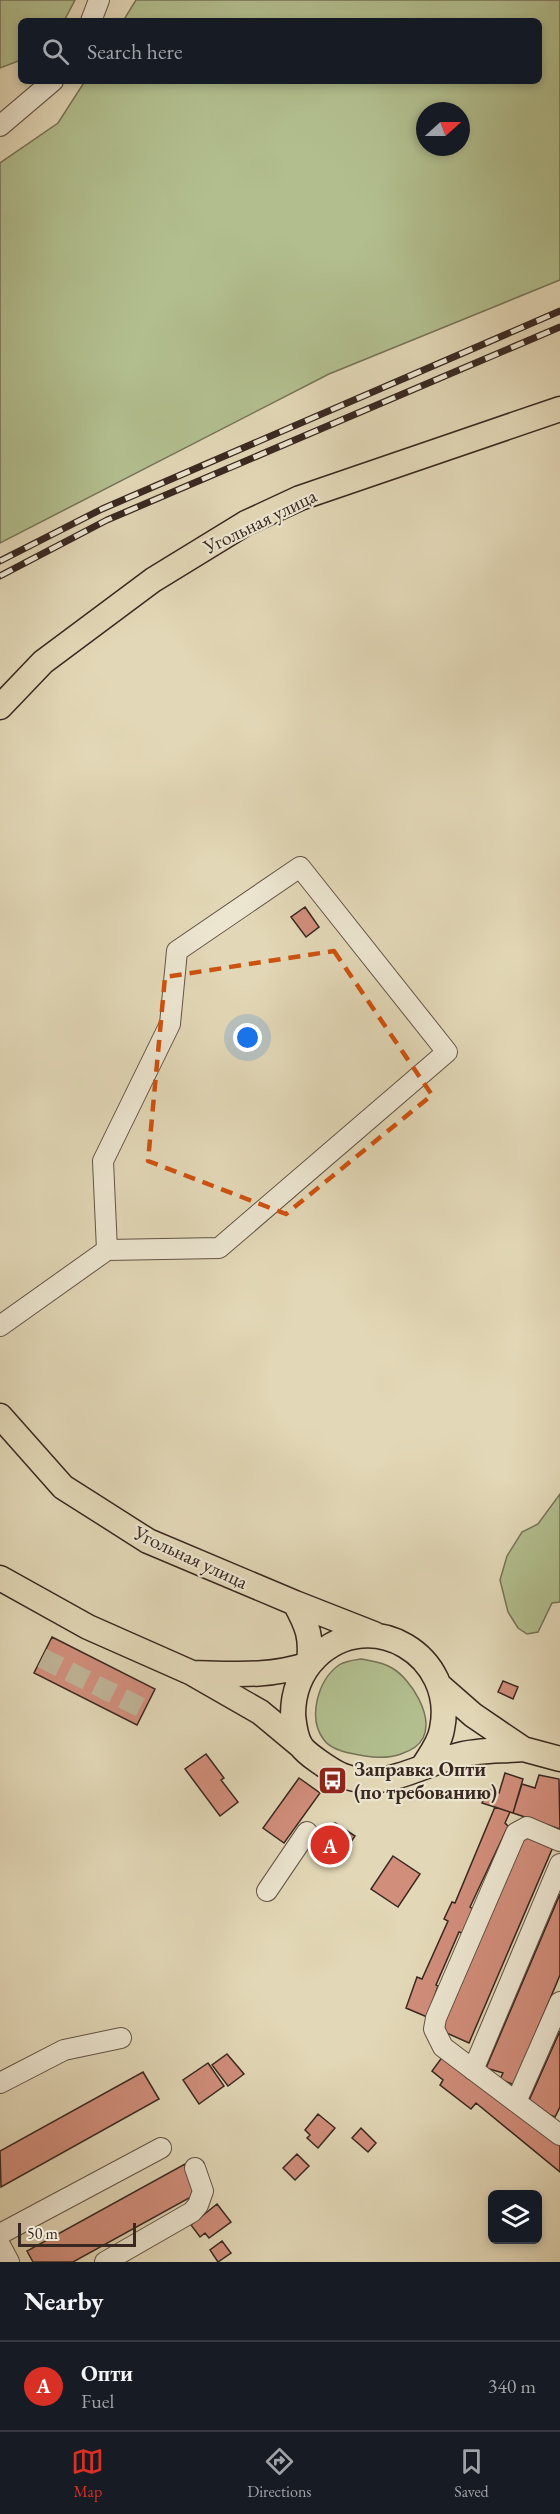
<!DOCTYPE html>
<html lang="en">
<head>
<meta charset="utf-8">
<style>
	body { margin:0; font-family:"EB Garamond",serif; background:#242831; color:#f1f3f6 }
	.controls { position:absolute; right:18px; bottom:18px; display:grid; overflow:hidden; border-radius:9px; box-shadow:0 3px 9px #0003 }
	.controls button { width:54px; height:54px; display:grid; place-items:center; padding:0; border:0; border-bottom:2px solid #363941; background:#171b24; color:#f1f3f6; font:30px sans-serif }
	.compass { position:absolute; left:416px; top:102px; width:54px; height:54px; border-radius:50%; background:#171b24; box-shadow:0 3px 9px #0003; rotate:69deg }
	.scale { position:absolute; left:18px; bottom:15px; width:118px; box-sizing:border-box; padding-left:6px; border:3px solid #392821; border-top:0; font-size:16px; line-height:21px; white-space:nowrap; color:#392821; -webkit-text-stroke:4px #ece5d0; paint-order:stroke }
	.you { position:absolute; left:248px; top:1038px; width:21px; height:21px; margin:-15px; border:4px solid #fff; border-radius:50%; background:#1a73e8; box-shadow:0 0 0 9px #1a73e833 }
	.badge { display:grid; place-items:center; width:39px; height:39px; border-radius:50%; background:#d93025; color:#fff; font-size:20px; font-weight:700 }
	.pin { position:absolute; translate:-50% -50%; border:3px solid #fff; box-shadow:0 2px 6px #0006 }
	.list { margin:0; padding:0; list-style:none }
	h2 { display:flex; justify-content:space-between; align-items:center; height:78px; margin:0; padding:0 24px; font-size:26px }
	h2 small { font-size:20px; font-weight:400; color:#9ea1a6 }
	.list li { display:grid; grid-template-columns:39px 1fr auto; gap:18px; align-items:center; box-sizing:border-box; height:90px; padding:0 24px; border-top:2px solid #363941 }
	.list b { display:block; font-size:22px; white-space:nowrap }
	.list p { margin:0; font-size:20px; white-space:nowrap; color:#9ea1a6 }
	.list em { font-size:20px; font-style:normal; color:#9ea1a6 }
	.icon { flex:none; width:33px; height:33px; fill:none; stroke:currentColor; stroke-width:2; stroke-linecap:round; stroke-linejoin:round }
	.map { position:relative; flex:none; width:560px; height:2262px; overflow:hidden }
	.search { position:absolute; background:#171b24; box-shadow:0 3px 9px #0003; left:18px; right:18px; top:18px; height:66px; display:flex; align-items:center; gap:15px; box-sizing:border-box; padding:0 21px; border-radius:9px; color:#9ea1a6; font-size:22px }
	.sheet { height:168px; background:#171b24 }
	nav { display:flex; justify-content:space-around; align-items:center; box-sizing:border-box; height:84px; border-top:2px solid #363941; background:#171b24; font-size:16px; color:#9ea1a6 }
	nav a { display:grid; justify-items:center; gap:3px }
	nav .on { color:#d93025 }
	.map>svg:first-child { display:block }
</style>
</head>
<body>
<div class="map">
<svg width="560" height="2262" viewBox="0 0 560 2262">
	<rect width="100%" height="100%" fill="#e2d7b6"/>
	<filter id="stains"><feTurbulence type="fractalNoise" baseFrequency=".00333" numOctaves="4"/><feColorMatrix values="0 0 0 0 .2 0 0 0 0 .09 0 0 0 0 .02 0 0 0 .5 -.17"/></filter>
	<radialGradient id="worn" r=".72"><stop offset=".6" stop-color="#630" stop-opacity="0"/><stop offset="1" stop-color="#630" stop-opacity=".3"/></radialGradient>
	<path fill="#b2be8e" stroke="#767358" stroke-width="1.5" fill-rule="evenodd" d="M0,0H75L64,21H21V60L0,68Z
		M136,0H560V280L329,374L0,543V163L58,123L85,81H539V21H123ZM425,111H461V147H425Z
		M560,1494V1602L552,1603L538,1632L527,1634L518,1628L508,1612L500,1580L507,1556L522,1532L538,1524Z
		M361,1659C372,1661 382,1662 392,1668C411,1679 434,1716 423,1738C419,1746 410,1751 401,1754C390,1758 377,1758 365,1756C352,1754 332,1751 324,1740C307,1718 318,1680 339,1665C345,1661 354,1660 361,1659Z"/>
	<path fill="#d18e7b" stroke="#392821" stroke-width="1.5" d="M305,907L319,927L306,937L291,917Z
		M52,1637L155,1689L137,1725L34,1673Z
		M503,1681L518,1687L513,1699L498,1692Z
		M206,1754L224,1778L221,1780L238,1802L220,1816L185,1769Z
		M505,1773L523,1779L513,1813L482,1803L487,1789L499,1793Z
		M539,1775L559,1779L560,1829L513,1813L522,1784L535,1788Z
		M299,1778L320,1793L284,1843L263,1828Z
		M495,1807L510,1812L505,1823L508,1826L470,1907L473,1909L462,1933L459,1932L436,1985L438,1986L427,2017L406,2008L417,1977L422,1979L448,1921L444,1919L452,1902L455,1903Z
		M335,1823L355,1836L334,1866L315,1852Z
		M527,1832L553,1847L469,2043L440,2030Z
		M393,1856L420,1874L398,1907L371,1889Z
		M560,1894V1975L514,2085L500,2079L503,2073L486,2068Z
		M560,2031V2107L555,2117L527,2105Z
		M227,2054L244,2074L228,2086L212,2065Z
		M443,2056L560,2143V2172L476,2103L471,2109L440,2085L443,2080L432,2071Z
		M208,2063L224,2086L199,2104L183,2080Z
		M143,2072L159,2099L1,2187L0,2151Z
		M318,2114L335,2128L318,2148L307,2138L310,2135L305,2130Z
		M361,2128L376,2143L368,2152L352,2138Z
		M297,2154L309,2166L295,2180L283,2168Z
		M185,2164L200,2192L73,2262H33L27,2251Z
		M217,2204L231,2222L209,2238L205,2233L200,2237L191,2225Z
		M222,2241L231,2253L218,2262L210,2250Z"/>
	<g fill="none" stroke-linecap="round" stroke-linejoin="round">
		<path stroke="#c0b498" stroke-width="20" stroke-dasharray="20 10" stroke-linecap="butt" d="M42,1658L144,1709"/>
		<defs>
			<path id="minor" d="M91,21L99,0
				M0,126L53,81
				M0,1326L107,1250L219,1248L447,1052L300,867L177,951L170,1024L103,1161L107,1250
				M560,1841L527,1827L516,1833L436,2018L434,2029L443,2047L560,2135
				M267,1891L307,1832
				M473,2070L560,1864
				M0,2083L64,2050L121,2038
				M516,2102L560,2002
				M0,2234L161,2148
				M0,2245L9,2262
				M105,2262L192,2212L198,2205L203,2191L195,2168"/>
			<path id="major" d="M0,707L43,662L153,580L246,523L300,498L560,409
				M0,1416L63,1487L148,1541L295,1603L374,1634
				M0,1578L88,1627L192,1673L260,1712L301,1746
				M295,1603C308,1627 312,1637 309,1664
				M194,1673C234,1674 271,1677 309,1664
				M441,1687L473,1715L523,1749L560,1759
				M424,1765C431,1754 440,1742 442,1729C457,1656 371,1604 316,1657C300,1673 293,1693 293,1715C294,1724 295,1737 301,1746C306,1754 332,1771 341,1775C383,1792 420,1765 459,1755C479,1750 502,1751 523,1749"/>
		</defs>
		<use href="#minor" stroke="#635446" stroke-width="22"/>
		<use href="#major" stroke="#392821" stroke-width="27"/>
		<use href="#minor" stroke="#ece5d0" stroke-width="20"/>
		<use href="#major" stroke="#e2d7b6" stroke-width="24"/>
		<defs>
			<path id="rail" d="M0,561L102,509L560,311
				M0,576L107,520L560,327"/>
		</defs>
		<use href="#rail" stroke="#392821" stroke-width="7"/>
		<use href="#rail" stroke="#ece5d0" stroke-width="4.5" stroke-dasharray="14" stroke-linecap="butt"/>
	</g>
	<path fill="none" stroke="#ce520f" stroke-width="4.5" stroke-dasharray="12 8" stroke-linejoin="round" d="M334,951L432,1095L286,1214L148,1161L165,977Z"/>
	<defs>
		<symbol id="bus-square" viewBox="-11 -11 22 22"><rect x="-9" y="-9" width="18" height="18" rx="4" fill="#8f2418" stroke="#ece5d0"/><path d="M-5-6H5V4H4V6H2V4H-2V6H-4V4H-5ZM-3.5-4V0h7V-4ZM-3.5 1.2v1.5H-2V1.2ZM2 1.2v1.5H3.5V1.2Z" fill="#fff"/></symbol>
	</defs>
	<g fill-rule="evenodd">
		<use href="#bus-square" x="316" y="1764" width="33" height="33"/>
	</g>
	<g text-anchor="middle" stroke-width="4.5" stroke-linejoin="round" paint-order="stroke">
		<g font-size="20" fill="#392821" stroke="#ece5d0">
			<text transform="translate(260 521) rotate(-26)" y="7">Угольная улица</text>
			<text transform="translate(191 1557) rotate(25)" y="7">Угольная улица</text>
		</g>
		<g font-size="20" font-weight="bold" fill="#392821" stroke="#ece5d0" text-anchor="start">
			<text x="354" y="1776">Заправка Опти<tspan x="354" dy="23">(по требованию)</tspan></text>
		</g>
	</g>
	<rect width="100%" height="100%" filter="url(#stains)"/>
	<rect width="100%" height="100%" fill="url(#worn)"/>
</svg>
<div class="controls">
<button><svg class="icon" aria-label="layers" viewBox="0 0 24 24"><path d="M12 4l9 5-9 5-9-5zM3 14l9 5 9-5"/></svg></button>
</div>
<svg class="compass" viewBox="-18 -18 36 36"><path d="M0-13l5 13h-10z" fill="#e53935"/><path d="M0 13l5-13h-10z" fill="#9ea1a6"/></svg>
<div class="scale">50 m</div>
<div class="you"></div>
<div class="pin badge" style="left:330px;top:1845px">A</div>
<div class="search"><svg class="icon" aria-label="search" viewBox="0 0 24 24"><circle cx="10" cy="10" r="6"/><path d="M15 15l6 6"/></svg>Search here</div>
</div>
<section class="sheet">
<h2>Nearby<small></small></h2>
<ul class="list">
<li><span class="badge">A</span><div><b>Опти</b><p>Fuel</p></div><em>340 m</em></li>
</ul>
</section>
<nav>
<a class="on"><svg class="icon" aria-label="map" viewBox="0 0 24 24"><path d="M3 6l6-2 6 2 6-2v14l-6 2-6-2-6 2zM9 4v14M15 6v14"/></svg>Map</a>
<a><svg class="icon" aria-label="directions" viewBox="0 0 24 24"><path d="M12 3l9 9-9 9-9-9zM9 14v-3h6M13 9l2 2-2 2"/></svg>Directions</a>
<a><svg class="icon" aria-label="saved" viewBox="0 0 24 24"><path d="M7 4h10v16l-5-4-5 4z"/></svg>Saved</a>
</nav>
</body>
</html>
